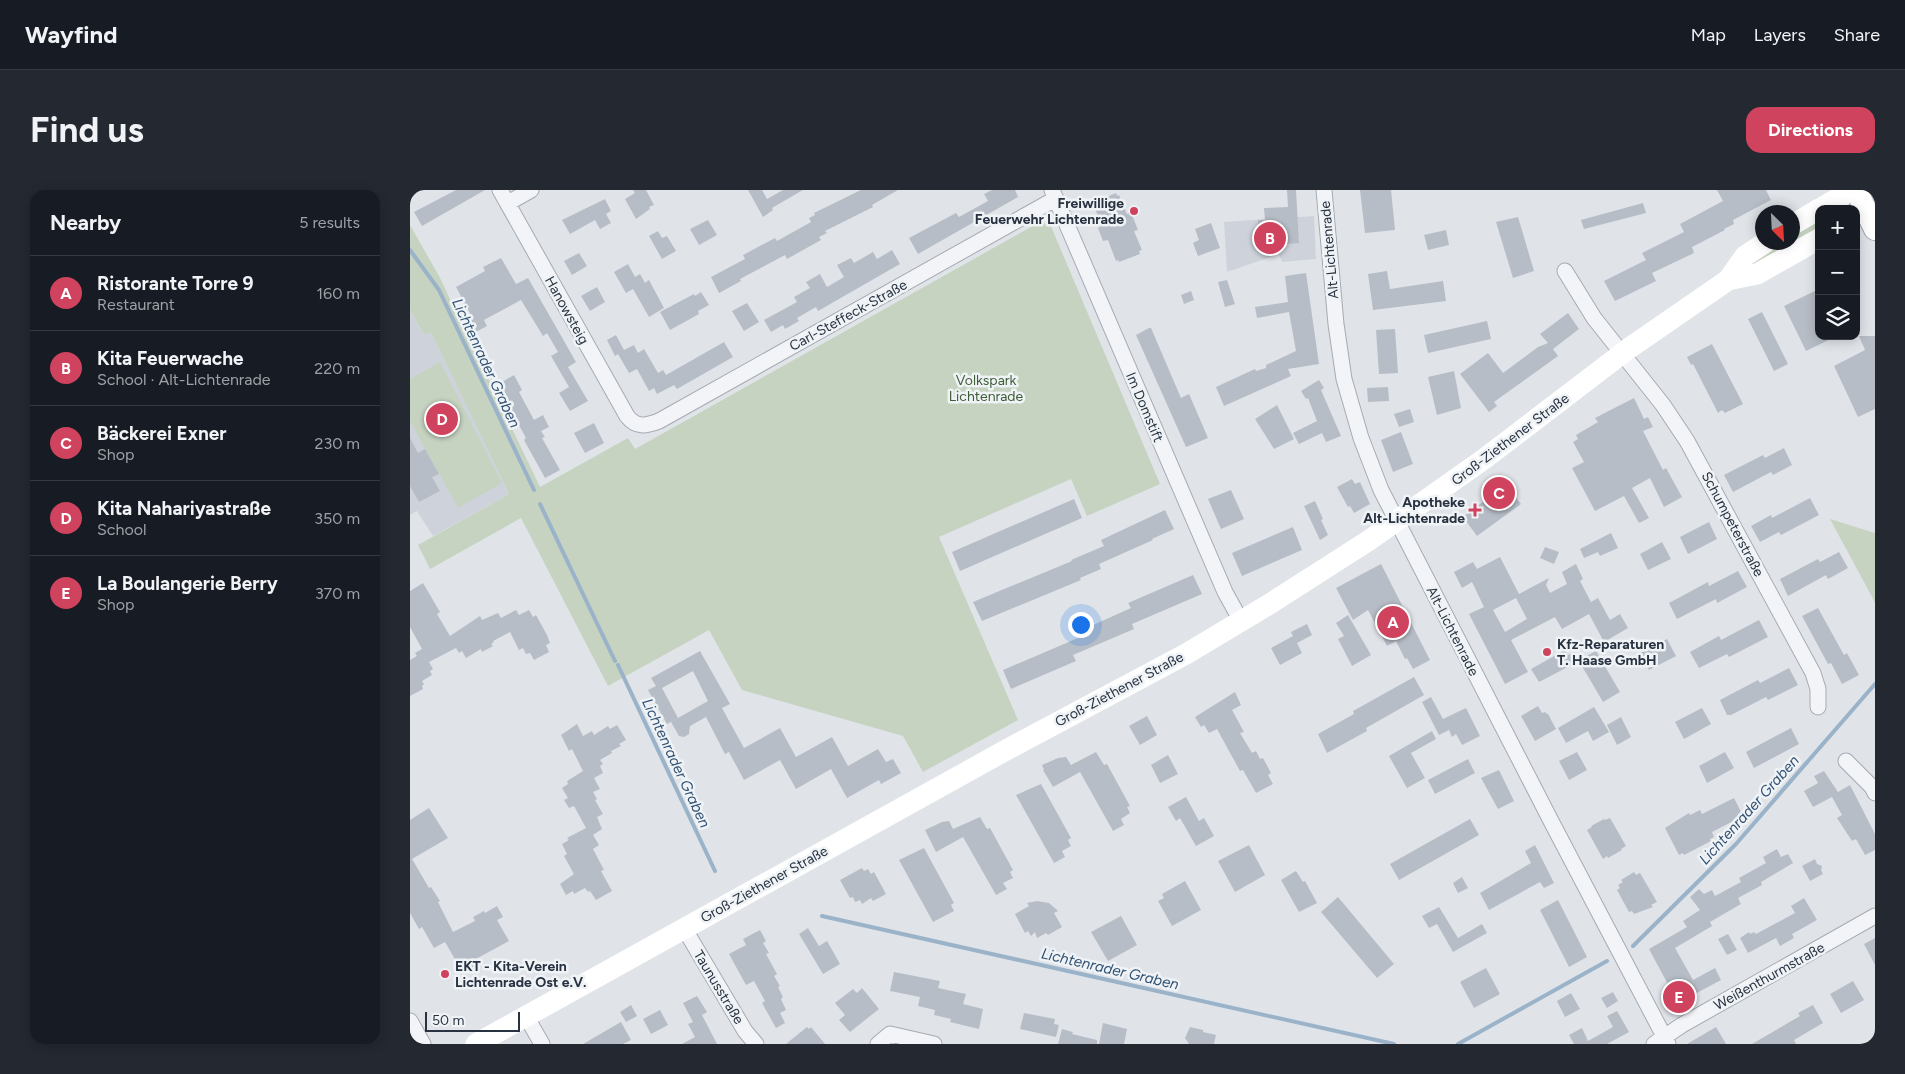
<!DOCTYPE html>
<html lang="en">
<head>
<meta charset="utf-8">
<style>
	body { margin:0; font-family:Figtree,sans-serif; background:#242831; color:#f1f3f6 }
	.controls { position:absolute; right:15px; top:15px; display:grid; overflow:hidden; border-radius:10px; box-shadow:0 2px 12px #0003 }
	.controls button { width:45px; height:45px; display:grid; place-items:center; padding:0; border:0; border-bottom:1px solid #363941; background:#171b24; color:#f1f3f6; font:25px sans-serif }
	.compass { position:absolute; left:1345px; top:15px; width:45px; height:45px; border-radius:50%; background:#171b24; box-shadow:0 2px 12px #0003; rotate:156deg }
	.scale { position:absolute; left:15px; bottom:12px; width:95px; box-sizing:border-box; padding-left:5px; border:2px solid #283241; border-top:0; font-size:14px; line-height:18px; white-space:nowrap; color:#283241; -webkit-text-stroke:4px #eff3f6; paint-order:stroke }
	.you { position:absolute; left:670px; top:434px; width:18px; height:18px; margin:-12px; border:4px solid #fff; border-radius:50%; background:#1a73e8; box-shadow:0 0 0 8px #1a73e833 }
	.badge { display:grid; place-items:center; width:32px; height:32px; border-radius:50%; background:#cf435e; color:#fff; font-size:16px; font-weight:700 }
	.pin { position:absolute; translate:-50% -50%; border:2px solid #fff; box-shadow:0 1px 5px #0006 }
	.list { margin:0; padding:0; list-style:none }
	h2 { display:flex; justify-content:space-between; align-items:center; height:65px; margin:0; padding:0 20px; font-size:21px }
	h2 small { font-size:16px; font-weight:400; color:#9ea1a6 }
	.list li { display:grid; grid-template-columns:32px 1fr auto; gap:15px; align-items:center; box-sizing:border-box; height:75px; padding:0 20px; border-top:1px solid #363941 }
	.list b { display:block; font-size:19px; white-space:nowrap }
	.list p { margin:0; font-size:16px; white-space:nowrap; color:#9ea1a6 }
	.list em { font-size:16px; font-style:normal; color:#9ea1a6 }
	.icon { flex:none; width:28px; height:28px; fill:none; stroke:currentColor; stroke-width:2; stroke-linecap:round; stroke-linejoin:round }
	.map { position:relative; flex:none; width:1465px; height:854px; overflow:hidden; border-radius:15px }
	header { display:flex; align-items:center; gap:30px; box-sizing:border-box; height:70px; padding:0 25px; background:#171b24; border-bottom:1px solid #363941 }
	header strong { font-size:24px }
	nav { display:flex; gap:28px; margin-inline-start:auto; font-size:18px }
	.intro { display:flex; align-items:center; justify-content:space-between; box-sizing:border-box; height:120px; padding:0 30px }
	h1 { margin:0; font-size:35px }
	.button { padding:12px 22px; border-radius:15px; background:#cf435e; color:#fff; font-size:18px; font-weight:700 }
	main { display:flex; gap:30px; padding:0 30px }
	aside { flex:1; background:#171b24; border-radius:15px; box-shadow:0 2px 12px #0003 }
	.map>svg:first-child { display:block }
</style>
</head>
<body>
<header>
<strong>Wayfind</strong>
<nav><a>Map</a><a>Layers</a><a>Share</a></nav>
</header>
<div class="intro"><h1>Find us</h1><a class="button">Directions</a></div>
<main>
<aside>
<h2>Nearby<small>5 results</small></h2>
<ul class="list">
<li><span class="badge">A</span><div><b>Ristorante Torre 9</b><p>Restaurant</p></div><em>160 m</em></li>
<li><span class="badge">B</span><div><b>Kita Feuerwache</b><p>School · Alt-Lichtenrade</p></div><em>220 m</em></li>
<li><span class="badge">C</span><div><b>Bäckerei Exner</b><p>Shop</p></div><em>230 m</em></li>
<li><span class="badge">D</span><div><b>Kita Nahariyastraße</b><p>School</p></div><em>350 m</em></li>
<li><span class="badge">E</span><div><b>La Boulangerie Berry</b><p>Shop</p></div><em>370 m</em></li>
</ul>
</aside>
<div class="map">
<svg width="1465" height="854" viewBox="0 0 1465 854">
	<rect width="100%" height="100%" fill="#e0e4e9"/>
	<path fill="#ced3db" d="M904,26L906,69L872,72L869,64L817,82L814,32Z
		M0,120L14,145L21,141L99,304L23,346L7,321L0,325Z"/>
	<path fill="#c6d3c1" d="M1409,29V39L1342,77L1340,73L1371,53L1382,52L1383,45Z
		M628,33L640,34L750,294L677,326L661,289L529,347L608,530L513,582L493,546L332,500L299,440L198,496L111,328L20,379L8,355L99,304L21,142L14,145L0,120V35L29,86L130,297L218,248L225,259Z
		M30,172L92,293L48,318L0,231V189Z
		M1420,329L1465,343V413L1461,405Z"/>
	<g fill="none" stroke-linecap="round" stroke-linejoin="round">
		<path stroke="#9ab3c9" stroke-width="4" d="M0,60L29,100L124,300
			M130,314L205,471
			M208,475L305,681
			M412,726L984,854
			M1223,756L1326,654L1465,494
			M1048,854L1197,771"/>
	</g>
	<path fill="#b7bdc6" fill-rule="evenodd" d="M46,0H75L12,36L4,22Z
		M223,0H236L244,15L239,17L240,19L226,29L215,9L225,3Z
		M338,0H352L357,9L373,0H393L362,18L363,20L353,27Z
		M451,0H488L462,15L463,17L415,41L417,43L409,47L411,50L377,69L375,65L330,89L331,91L309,103L301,87L335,69L333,65L365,48L367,51L401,32L399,28L405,25L404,23Z
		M582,0H605L608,7L508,64L499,48L546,23L549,27L578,11L574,4Z
		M877,0H886L889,53L865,55V54H849L848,30H855L854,18L878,17Z
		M950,0H981L985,40L955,43Z
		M1307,0H1356L1361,10L1323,30L1324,34L1314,39L1315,40L1282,57L1284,63L1242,83L1246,91L1205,111L1194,91L1236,70L1232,63L1274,42L1270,34L1313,11Z
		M706,3L707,6L709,5L717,24L721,22L728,40L724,41L732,60L729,61L730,64L709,72L708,70L706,71L698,50L693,51L688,38L691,36L684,15L686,14L685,12Z
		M195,9L201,21L196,24L201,33L190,39L185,30L160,44L152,30Z
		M1233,13L1236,23L1174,39L1171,30Z
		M1108,27L1124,81L1103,88L1086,32Z
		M298,30L307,45L289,55L280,39Z
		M801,33L810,58L788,66L783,53L789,50L785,39Z
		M1036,40L1039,55L1018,60L1014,45Z
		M248,41L252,48L257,46L266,61L252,69L239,46Z
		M482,60L490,74L408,121L406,117L387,128L389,131L375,139L373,135L361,142L354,130L387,112L384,107L400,98L396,92L410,84L417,97L434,87L427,75L441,68L444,73L463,62L467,69Z
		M169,63L177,76L162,85L154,71Z
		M91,68L106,94L118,88L166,172L158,177L178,211L160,221L149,203L159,197L141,166L148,162L137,143L133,146L111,110L74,130L77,136L64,143L55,128L61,125L46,97L75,81L73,77Z
		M218,74L225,87L230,84L235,93L239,90L254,118L239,127L223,99L216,103L204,82Z
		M977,81L980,99L1033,91L1036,111L963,120L958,84Z
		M896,83L909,174L878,179L881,186L814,216L806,197L845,179L846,181L856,178V175L886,161L879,122L847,128L845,117L878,112L875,86Z
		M817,90L825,114L815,117L808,92Z
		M187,97L195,112L180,121L171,106Z
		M1409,99V146H1427L1396,161L1374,116Z
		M781,101L784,110L774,114L771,105Z
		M291,102L299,115L288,121L289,124L260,140L250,122L284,104L285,106Z
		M337,113L349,132L334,141L322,121Z
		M1352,122L1378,174L1364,181L1338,129Z
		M1158,123L1169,139L1143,159L1148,166L1084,212L1087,216L1079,222L1050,184L1078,163L1093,183L1128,157L1138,153L1130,144Z
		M1077,131L1081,149L1018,163L1014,145Z
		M739,138H741L771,208L779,204L798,248L776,257L726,145Z
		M985,139L988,183L969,184L966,140Z
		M206,145L214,160L224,155L228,163L234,159L248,183L253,180L256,185L314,152L323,167L267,199L264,195L247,204L244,198L239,201L227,179L219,183L208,164L205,166L197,150Z
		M1449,146H1465V219L1448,227L1424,176L1455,160Z
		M1302,154L1333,214L1315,223L1312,220L1308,223L1283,174L1281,175L1277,167Z
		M1044,181L1051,218L1027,225L1018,187Z
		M104,185L112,200L109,202L124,230L133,225L139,237L131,241L135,247L132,248L150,280L135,288L114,250L116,248L87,195Z
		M909,190L914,198L911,200L931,246L916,252L912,243L889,254L883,243L907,231L898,208L896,209L891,201Z
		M978,197L979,211L958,212L957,198Z
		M1224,208L1234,229L1238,227L1243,237L1233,241L1253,280L1256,278L1272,307L1254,317L1240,288L1222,298L1239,328L1229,333L1214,306L1185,321L1162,278L1174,272L1163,252L1168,249L1166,245L1188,232L1185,228Z
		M867,215L884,249L864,259L845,229Z
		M1000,219L1004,232L989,237L984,224Z
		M184,233L194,253L175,263L164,243Z
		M991,242L1003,274L983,282L971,250Z
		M0,248L8,263L15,259L29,284L22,287L30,301L9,312L0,296Z
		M1374,258L1382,275L1363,285L1361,282L1323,302L1314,285L1353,265L1355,268Z
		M942,289L945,294L950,292L960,314L944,323L940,316L938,317L927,297Z
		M1096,294L1111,314L1067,346L1053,327Z
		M821,300L834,329L811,339L798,309Z
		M1400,308L1409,325L1371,345L1369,342L1350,352L1341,336L1361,325L1362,328Z
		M664,309L672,328L550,381L542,362Z
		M905,311L913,329L911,330L918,345L910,350L894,316Z
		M755,320L764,339L742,349L743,350L689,374L691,379L670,388L671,390L572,431L563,412L662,371L661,370L694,356L691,350Z
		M1299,332L1307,349L1278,364L1270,347Z
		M883,337L892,360L832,386L822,363Z
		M1201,343L1208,358L1190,366L1188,362L1174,368L1170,359Z
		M1252,352L1261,369L1238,380L1230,364Z
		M1135,357L1149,362L1144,374L1130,368Z
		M1429,362L1438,378L1418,389L1416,385L1378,406L1370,389L1408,369L1410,372Z
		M1090,367L1109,404L1139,388L1136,395L1140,403L1157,394L1152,382L1166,374L1173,389L1170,391L1181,412L1188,408L1200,430L1210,424L1218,438L1194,452L1179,424L1152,439L1145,427L1101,450L1118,482L1095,494L1059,424L1074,417L1062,392L1052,398L1044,382L1063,372L1067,379ZM1106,408L1117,429L1095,442L1083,420Z
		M971,374L1020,470L1003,479L997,468L995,469L986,451L977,456L958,420L943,430L926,398Z
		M1328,381L1337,397L1307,413L1306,409L1267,429L1259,413L1298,392L1299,396Z
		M783,385L792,404L722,434L724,439L663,465L666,471L601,499L593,480L675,445L672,440L721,418L718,413Z
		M13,393L30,422L27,424L40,446L70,426L72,430L88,423L91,428L106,420L109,425L119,420L123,427L126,425L137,445L140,453L136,455L139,462L124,470L120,463L116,464L113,458L109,460L100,442L83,451L84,452L81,454L83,456L72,462L71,459L56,468L52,461L49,463L46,458L19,472L23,479L20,481L22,485L12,491L14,494L12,496L13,499L0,506V470L7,466L5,463L12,459L0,437V401Z
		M1408,418L1434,465L1437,463L1449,485L1432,494L1421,473L1418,474L1392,426Z
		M938,425L961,465L942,476L928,449L934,446L926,433Z
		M1349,430L1358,447L1319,467L1317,464L1289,478L1280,462L1309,446L1311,450Z
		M897,434L902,445L887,453L892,463L870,475L861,458L883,446L881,442Z
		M1257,449L1266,466L1239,480L1230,463Z
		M1155,460L1158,465L1165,462L1169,470L1186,461L1210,502L1193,512L1169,471L1129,492L1121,479Z
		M290,461L320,514L312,518L334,558L370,538L386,567L422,547L438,576L468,559L476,572L483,569L491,583L471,594L469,590L437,608L421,579L386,599L370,570L334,590L319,562L315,564L296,527L280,536L279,544L274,547L269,546L261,532L298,511L283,481L252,498L268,528L257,534L238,500L246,496L241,488Z
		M1379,478L1388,495L1358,510L1356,507L1321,525H1317L1310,510L1348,490L1350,493Z
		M1004,487L1014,505L956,538L957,541L917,563L908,544L944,524L943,521Z
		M825,502L831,515L822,520L834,542L830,543L842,563L846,561L850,569L853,568L861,583L858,585L863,594L846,603L833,580L830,581L807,539L799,543L794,535L791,537L785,527Z
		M1021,507L1033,529L1056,518L1070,546L1052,555L1046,544L1042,547L1039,540L1029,545L1012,512Z
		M1128,516L1132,523L1135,522L1137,524H1138L1146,539L1125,551L1111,526Z
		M1184,517L1199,542L1183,551L1178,541L1156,553L1148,538Z
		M1292,518L1301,534L1274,549L1265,532Z
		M737,526L747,545L730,555L719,536Z
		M1211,527L1221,547L1207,555L1197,535Z
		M167,534L173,546L182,541L184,545L198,536L200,539L207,535L216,550L209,554L211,556L201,561L202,563L190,570L193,574L190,576L193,583L184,588L190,599L183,602L187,609L185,610L193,624L187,627L192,639L183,645L189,655L183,659L194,680L191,681L202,701L186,710L180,701L178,702L175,698L164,704L163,701L156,705L150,694L164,684L154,666L157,664L152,654L159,650L157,648L176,638L164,616L159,618L154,610L158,608L152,598L158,594L157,591L173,581L162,559L159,561L151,545Z
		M1381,538L1389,554L1344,578L1336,562Z
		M1022,541L1026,549L1001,563L998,558L1015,588L997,598L979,566Z
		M686,562L694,575L697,574L720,616L717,617L720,623L711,629L714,635L703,641L670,582L643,597L633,580H634L632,575L648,568L656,567L661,575Z
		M1167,562L1177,580L1159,590L1149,571Z
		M1315,562L1324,578L1297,593L1289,576Z
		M758,565L768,584L750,593L741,575Z
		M1058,569L1065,583L1025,604L1018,590Z
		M1089,580L1104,611L1088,619L1071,588Z
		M1414,581L1428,602L1440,595L1465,644V660L1455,665L1446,649L1442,651L1427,628L1432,625L1422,607L1403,617L1394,601L1408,593L1404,586Z
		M631,594L661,648L658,650L661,656L652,661L655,667L644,673L606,605Z
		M776,607L789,631L794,628L804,646L786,656L770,628L766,631L758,617Z
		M1324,608L1333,626L1302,642L1304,647L1300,649L1301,651L1274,665L1273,663L1269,665L1255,638L1279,623L1280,625L1290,620L1292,624Z
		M19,618L38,648L2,669L19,698L21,697L30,711L28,712L43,742L65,731L63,727L74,721L75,723L87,716L93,727L87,730L99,751L64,770L68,777L56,783L49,769L46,771L35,752L24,758L12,737L9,739L0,723V630Z
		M570,627L577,639L580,638L603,680L600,682L603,688L593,693L597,699L586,705L553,647L526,662L515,640L532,632L539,631L543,639Z
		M1200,628L1216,656L1211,659L1212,660L1198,668L1197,666L1193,669L1177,640L1182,637L1181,636L1194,629L1195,630Z
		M1060,629L1069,645L989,690L980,674Z
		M839,655L855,685L825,702L808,671Z
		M1125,655L1144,693L1134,698L1130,692L1079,720L1070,703L1121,673L1115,661Z
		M514,658L544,713L541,715L544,721L523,732L489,670Z
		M1367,659L1371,667L1378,664L1383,673L1351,692L1352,695L1328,708L1331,714L1300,732L1302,736L1265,758L1283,790L1305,778L1311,790L1268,813L1239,759L1277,737L1273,731L1290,720L1280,707L1289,699L1294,704L1302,700L1305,706L1331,692L1329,688L1356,673L1353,667Z
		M1405,669L1407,674L1412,676L1411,680L1413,684L1400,691L1392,676Z
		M452,678L454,681L458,679L461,684L464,682L476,704L463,711L461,708L452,714L450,710L445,712L443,707L440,708L430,690Z
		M886,681L893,692L895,691L907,713L889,722L871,690Z
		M1224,682L1226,685L1230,683L1247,712L1241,715L1243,717L1224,724L1222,721L1219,722L1207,700L1210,698L1208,695L1213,692L1211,690Z
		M1052,687L1058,698L1048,703L1043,693Z
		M775,691L791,720L762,736L748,711L754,708L752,704Z
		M928,707L984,774L967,788L911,722Z
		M1394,708L1407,730L1382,744L1384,748L1370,756L1366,748L1338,763L1330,748L1339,742L1340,744L1344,742L1346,744L1385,723L1381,716Z
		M1148,710L1177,767L1159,777L1130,720Z
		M627,711L639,713L648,721L644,723L652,737L638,745L636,743L627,748L625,742L621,746L618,741L615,743L605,724L619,716L617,713Z
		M1029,717L1048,748L1072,734L1077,743L1043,762L1027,734L1019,738L1012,726Z
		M711,726L727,755L698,771L681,742Z
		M398,738L409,756L417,751L430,774L413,784L389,744Z
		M350,740L356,751L353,753L359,763L356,764L367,784L364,786L370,796L368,797L373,807L371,809L376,820L370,823L375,833L366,838L352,813L355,811L344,791L336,795L319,764L336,755L333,749Z
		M1318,744L1327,760L1317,765L1308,749Z
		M1465,748V775L1454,754Z
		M1076,778L1090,804L1064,818L1050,792Z
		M484,782L530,791L528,798L556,804L553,814L573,819L569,839L540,832L541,829L524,825L525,820L508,816L510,807L480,801Z
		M1443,791L1454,810L1431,823L1420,804Z
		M452,798L469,819L440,842L429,830L435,825L425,813L443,799L447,803Z
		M1203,802L1208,811L1197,818L1191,808Z
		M1161,803L1170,819L1155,827L1147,811Z
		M287,806L297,822L292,825L307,854H272L285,847L278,834L283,832L273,813Z
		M221,815L227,826L216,832L210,822Z
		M1403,815L1413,833L1384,850L1386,854H1342L1390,826L1388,823Z
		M250,820L258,835L241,844L233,829Z
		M1207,821L1219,842L1197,854H1164L1159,845L1172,838L1178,851L1203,837L1197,826Z
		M614,823L645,829L644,834L649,835L646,847L610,839Z
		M211,832L221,850L213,854H173Z
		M693,833L717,839L714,854H689Z
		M397,837L399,839L401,837L415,854H376Z
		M780,837L793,840V842L806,845L804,854H779L775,848Z
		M1306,837L1316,854H1277Z
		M652,839L663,842L662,844L687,850V854H648Z"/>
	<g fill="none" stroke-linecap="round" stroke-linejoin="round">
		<defs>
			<path id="street" d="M90,0L217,226C226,238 236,236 249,231L645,9
				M642,0L815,402L831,431
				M914,0L926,134L934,189L951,248L971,300L1141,631L1258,854
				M98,13L121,0
				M1155,81L1184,128L1253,215L1277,251L1403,483L1408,499V517
				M1436,571L1462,597L1465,603
				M274,738L335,841L346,854
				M116,826L132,854
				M0,831L13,854
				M468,854L480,844L524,854
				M1244,854L1272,835L1465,726"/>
			<path id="primary" d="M1446,0L1465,39"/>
		</defs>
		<use href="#street" stroke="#a5abb3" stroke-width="17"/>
		<use href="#primary" stroke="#9fa9b5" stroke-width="24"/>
		<use href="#street" stroke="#f3f4f7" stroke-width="15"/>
		<path stroke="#fff" stroke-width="21" d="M1410,19L1441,0
			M1382,35L1409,19
			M1318,90L1347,84L1409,49
			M66,854L598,559L776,464L858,415L958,351L1074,269L1218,159L1318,90L1335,66L1356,52"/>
		<use href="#primary" stroke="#fff" stroke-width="22"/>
	</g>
	<g fill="#cf435e" stroke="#eff3f6" stroke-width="2">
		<circle cx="724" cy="21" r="5"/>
		<path d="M1062.5 312.5h5v5h5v5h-5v5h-5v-5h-5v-5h5z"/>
		<circle cx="1137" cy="462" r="5"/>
		<circle cx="35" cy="784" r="5"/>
	</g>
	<g text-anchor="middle" stroke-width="5" stroke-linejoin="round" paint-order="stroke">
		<g font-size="14" font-weight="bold" fill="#283241" stroke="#eff3f6" text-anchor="end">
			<text x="714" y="18">Freiwillige<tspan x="714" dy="16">Feuerwehr Lichtenrade</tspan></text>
			<text x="1055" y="317">Apotheke<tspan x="1055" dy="16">Alt-Lichtenrade</tspan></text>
			<text x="1147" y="459" text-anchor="start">Kfz-Reparaturen<tspan x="1147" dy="16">T. Haase GmbH</tspan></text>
			<text x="45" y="781" text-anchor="start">EKT - Kita-Verein<tspan x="45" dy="16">Lichtenrade Ost e.V.</tspan></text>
		</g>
		<g font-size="14" fill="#283241" stroke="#eff3f6">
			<text transform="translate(919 60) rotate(-95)" y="5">Alt-Lichtenrade</text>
			<text transform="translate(157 120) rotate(61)" y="5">Hanowsteig</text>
			<text transform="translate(438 125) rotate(-29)" y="5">Carl-Steffeck-Straße</text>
			<text transform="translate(735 217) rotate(67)" y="5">Im Domstift</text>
			<text transform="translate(1100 249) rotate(-37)" y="5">Groß-Ziethener Straße</text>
			<text transform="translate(1323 334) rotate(62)" y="5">Schumpeterstraße</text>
			<text transform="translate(1043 441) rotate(63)" y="5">Alt-Lichtenrade</text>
			<text transform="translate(709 499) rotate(-28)" y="5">Groß-Ziethener Straße</text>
			<text transform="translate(354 694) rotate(-29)" y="5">Groß-Ziethener Straße</text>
			<text transform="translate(1359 786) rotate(-29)" y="5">Weißenthurmstraße</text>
			<text transform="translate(309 797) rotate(59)" y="5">Taunusstraße</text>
		</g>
		<g font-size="14" fill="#3e5c35" stroke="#eff3f6">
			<text x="576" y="195">Volkspark<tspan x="576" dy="16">Lichtenrade</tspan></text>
		</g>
		<g font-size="15" font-style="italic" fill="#325275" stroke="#eff3f6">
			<text transform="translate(76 173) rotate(65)" y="5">Lichtenrader Graben</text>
			<text transform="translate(266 573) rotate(65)" y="5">Lichtenrader Graben</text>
			<text transform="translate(1339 620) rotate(-48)" y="5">Lichtenrader Graben</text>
			<text transform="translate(700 779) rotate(13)" y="5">Lichtenrader Graben</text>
		</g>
	</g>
</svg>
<div class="controls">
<button>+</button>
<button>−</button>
<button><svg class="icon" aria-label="layers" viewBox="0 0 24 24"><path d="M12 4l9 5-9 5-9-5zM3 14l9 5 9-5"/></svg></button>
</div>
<svg class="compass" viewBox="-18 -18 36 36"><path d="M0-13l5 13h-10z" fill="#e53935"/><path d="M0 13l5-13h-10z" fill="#9ea1a6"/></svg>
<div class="scale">50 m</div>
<div class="you"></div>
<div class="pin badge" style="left:983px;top:432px">A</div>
<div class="pin badge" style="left:860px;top:48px">B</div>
<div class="pin badge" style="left:1089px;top:303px">C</div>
<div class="pin badge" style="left:32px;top:229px">D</div>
<div class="pin badge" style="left:1269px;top:807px">E</div>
</div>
</main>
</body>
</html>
